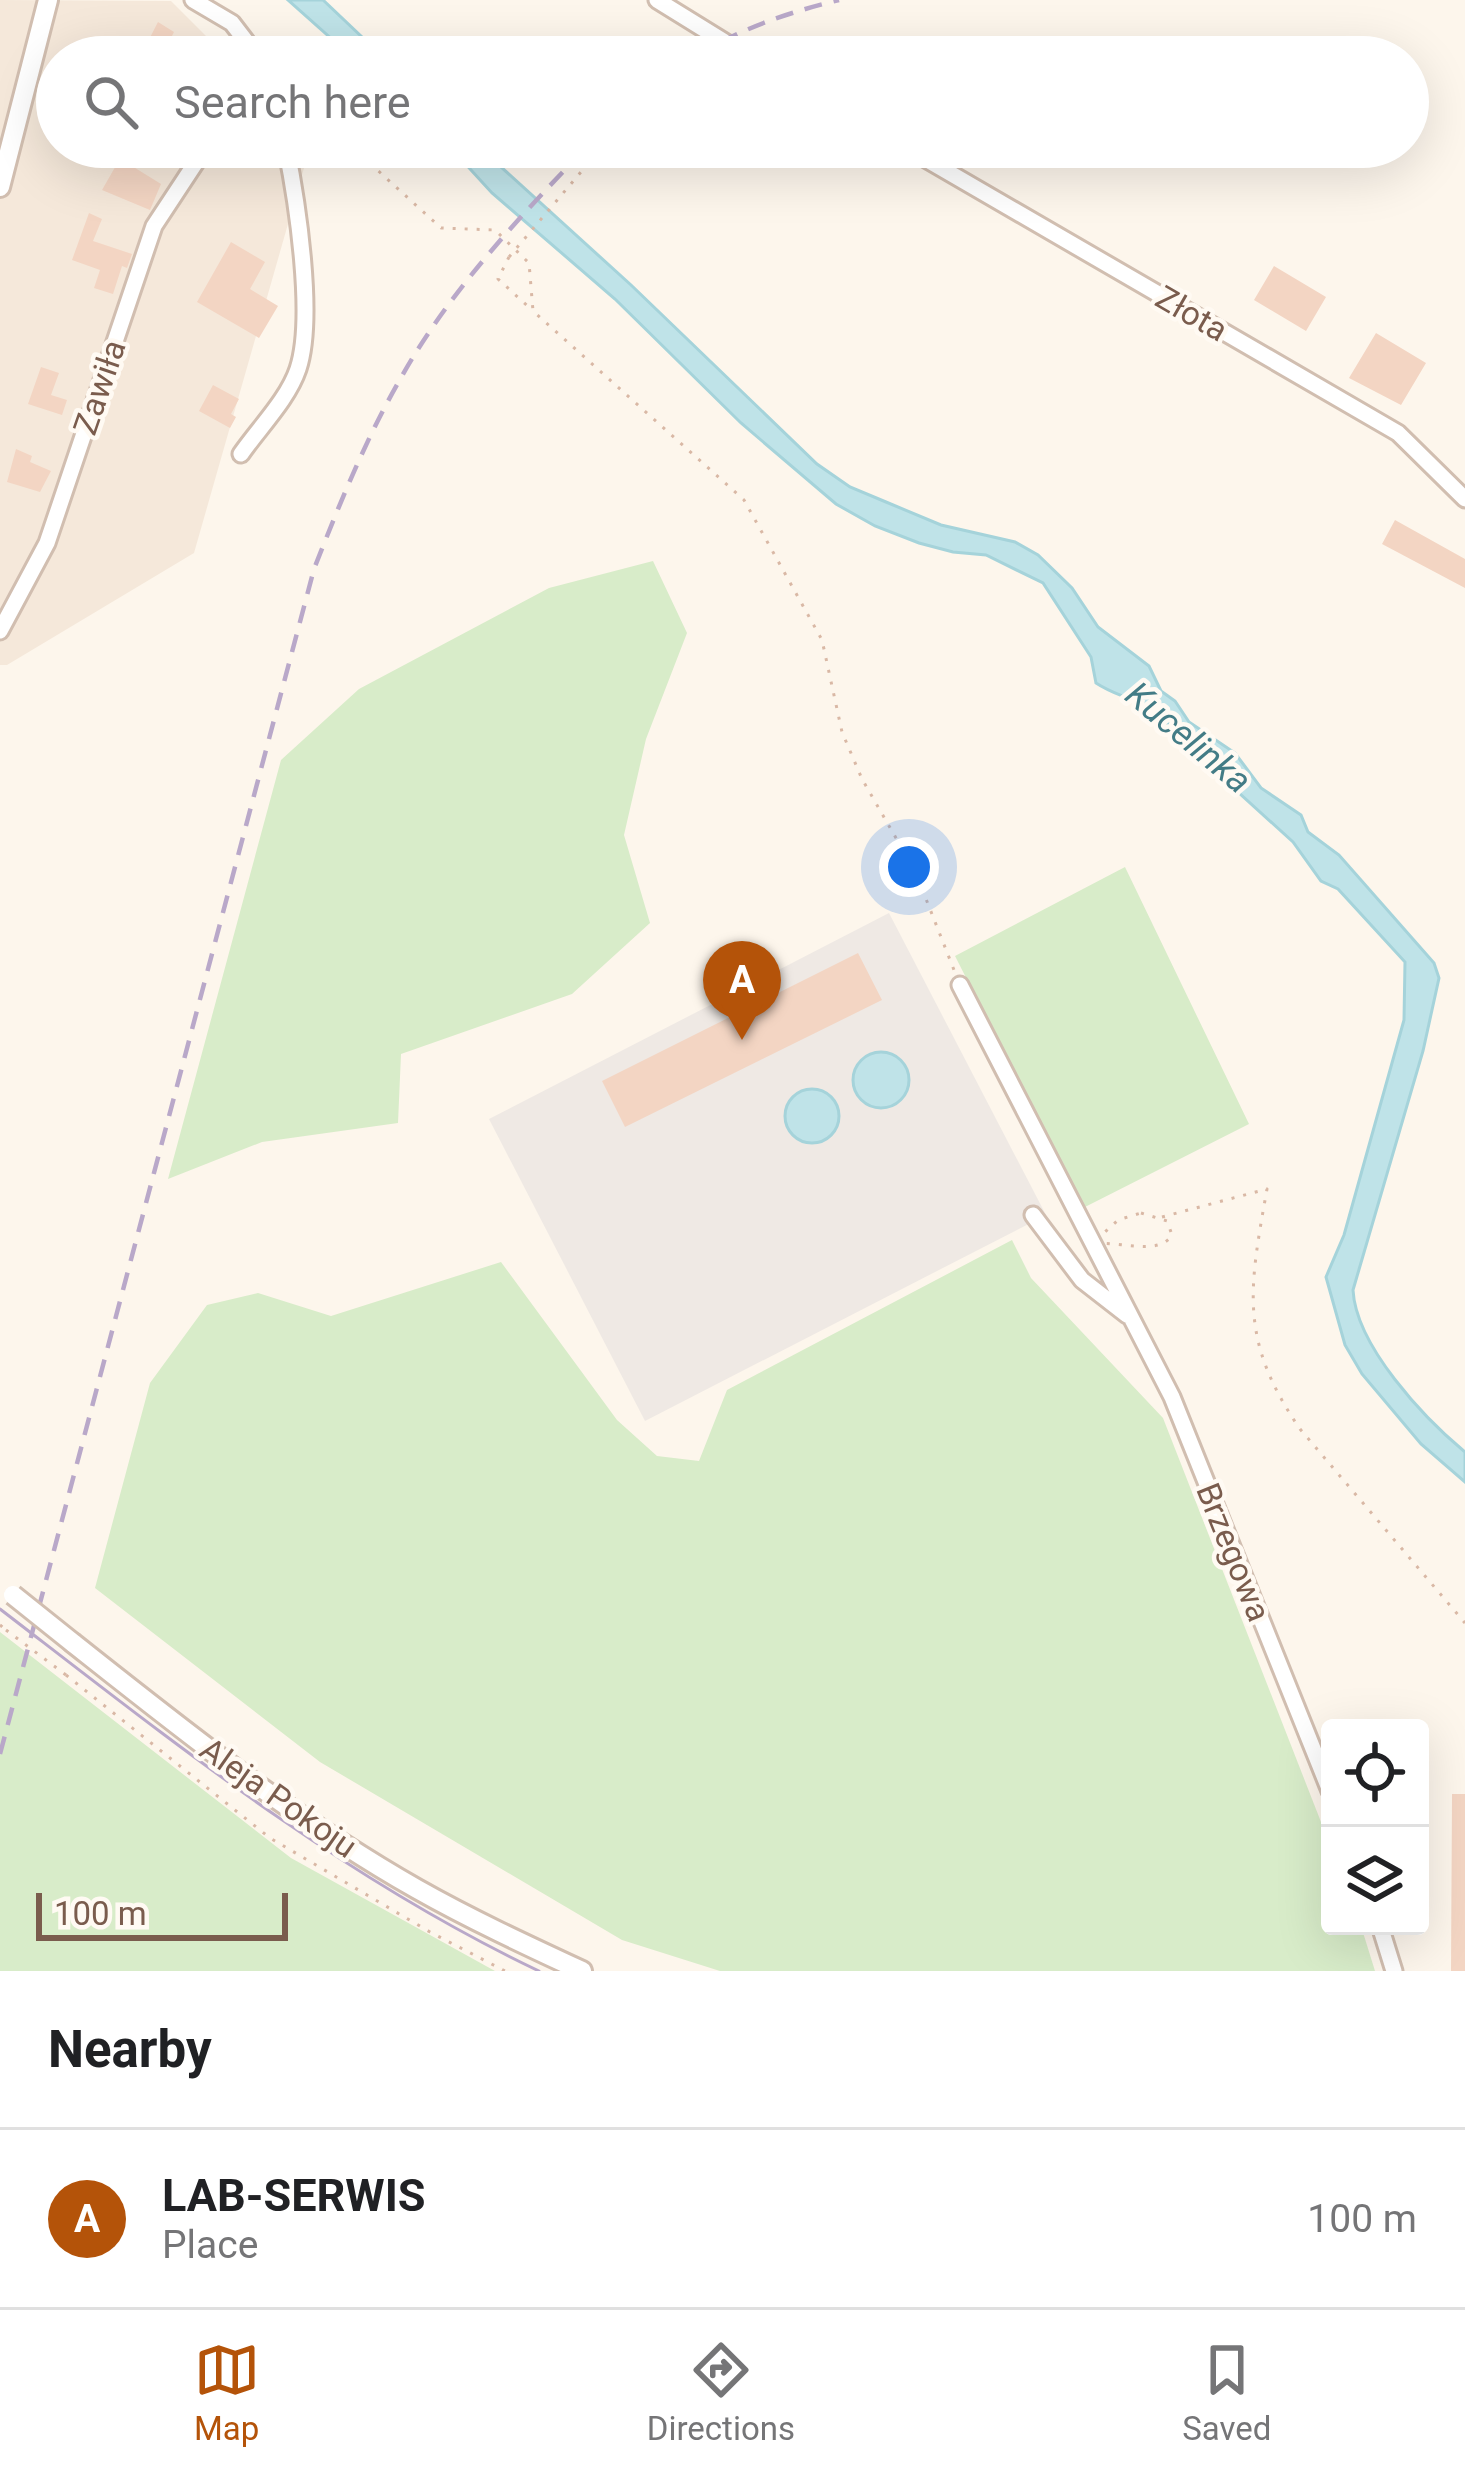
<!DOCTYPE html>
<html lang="en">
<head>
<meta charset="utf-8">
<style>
	body { margin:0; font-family:Roboto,sans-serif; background:#f6f6f6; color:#202124 }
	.controls { position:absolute; right:36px; bottom:36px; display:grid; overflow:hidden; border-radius:12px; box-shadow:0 12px 48px #0002 }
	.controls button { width:108px; height:108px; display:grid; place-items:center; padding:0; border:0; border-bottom:3px solid #e0e0e0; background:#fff; color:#202124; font:60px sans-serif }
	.scale { position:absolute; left:36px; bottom:30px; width:252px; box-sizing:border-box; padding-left:12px; border:6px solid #7a5c4d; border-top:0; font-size:33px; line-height:42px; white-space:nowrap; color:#7a5c4d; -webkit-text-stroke:9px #fffaf3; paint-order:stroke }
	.you { position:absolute; left:909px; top:867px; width:42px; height:42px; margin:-30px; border:9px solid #fff; border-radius:50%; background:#1a73e8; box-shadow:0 0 0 18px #1a73e833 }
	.badge { display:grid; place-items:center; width:78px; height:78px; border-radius:50%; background:#b45309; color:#fff; font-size:39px; font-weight:700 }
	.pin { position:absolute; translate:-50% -99px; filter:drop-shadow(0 3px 6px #0008) }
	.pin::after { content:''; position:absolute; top:63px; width:42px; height:36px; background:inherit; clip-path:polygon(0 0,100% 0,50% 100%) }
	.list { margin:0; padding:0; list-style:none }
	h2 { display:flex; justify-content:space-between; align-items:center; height:156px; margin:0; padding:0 48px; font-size:51px }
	h2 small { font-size:39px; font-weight:400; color:#757577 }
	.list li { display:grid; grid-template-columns:78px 1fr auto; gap:36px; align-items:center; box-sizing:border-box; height:180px; padding:0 48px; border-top:3px solid #e0e0e0 }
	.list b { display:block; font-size:45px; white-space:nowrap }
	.list p { margin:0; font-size:39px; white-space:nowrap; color:#757577 }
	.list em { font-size:39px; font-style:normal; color:#757577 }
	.icon { flex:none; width:66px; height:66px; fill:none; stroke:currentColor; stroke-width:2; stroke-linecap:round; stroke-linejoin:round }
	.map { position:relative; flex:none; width:1465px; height:1971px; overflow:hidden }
	.search { position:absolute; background:#fff; box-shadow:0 12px 48px #0002; left:36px; right:36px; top:36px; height:132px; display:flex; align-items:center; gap:30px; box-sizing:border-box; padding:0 42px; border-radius:66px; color:#757577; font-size:45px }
	.sheet { height:336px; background:#fff }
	nav { display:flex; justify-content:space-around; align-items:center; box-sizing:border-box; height:168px; border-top:3px solid #e0e0e0; background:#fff; font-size:33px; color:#757577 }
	nav a { display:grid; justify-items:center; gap:6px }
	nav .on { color:#b45309 }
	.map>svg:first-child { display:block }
</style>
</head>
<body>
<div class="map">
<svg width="1465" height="1971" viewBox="0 0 1465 1971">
	<rect width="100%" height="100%" fill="#fdf6ec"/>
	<path fill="#f5e8da" d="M0,0L171,1L227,57H57V147H310L194,553L7,665H0Z"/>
	<path fill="#efe9e4" d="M889,913L1046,1215L645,1421L489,1119Z"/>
	<path fill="#d8ecc9" d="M653,561L687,633L646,739L624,835L650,923L572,994L401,1054L398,1123L262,1142L168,1179L281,760L359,689L549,588Z
		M1125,867L1249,1124L1083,1208L955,956Z
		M1012,1240L1031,1278L1163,1418L1330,1845V1926H1361L1375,1971H720L622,1940L320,1762L95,1588L150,1383L207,1305L258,1293L331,1316L501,1262L617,1420L657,1456L699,1461L727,1390Z
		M0,1632L291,1858L495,1971H0Z"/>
	<path fill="#bfe3e8" stroke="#a5d3da" stroke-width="3" d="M288,0H323L383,57H352Z
		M450,147H479L631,285L817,464L850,487L886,502L941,525L1015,542L1038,555L1072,588L1098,627L1149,666L1161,691L1175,701L1189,722L1235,753L1261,788L1301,815L1308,832L1339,855L1434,963L1439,978L1423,1051L1353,1290C1356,1346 1424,1418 1465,1452V1482L1421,1444L1362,1374L1345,1345L1326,1277L1344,1235L1404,1020L1405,962L1338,889L1321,881L1293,842L1194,752C1178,732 1156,710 1132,700C1118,694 1108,691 1096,683L1091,657L1043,583L986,555L953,552L919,543L875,526L836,504L741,423L615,299L492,193Z
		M853 1080a28 28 0 1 1 56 0a28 28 0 1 1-56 0Z
		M785 1116a27 27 0 1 1 54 0a27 27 0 1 1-54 0Z"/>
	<path fill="#f3d5c3" d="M158,22L174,32L172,36L206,57H140Z
		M126,148L138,153L132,166L161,184L150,210L102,190Z
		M89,213L102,219L93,241L132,254L127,268L122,266L113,294L94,288L100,270L72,260Z
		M231,242L265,262L250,289L278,306L259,338L197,302Z
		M1274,266L1326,297L1306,331L1254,300Z
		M1376,333L1426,363L1401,405L1349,378Z
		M41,367L59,373L51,395L67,400L62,415L28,404Z
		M213,385L239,399L231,414L236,417L230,428L199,411Z
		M16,449L32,456L30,462L51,471L40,492L7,482Z
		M1395,520L1465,559V588L1382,544Z
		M858,953L882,1000L625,1127L602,1081Z
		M1452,1794H1465V1971H1451Z"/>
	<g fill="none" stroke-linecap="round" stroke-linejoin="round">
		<defs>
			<path id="minor" d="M193,0L232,23L258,57
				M657,0L749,57
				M905,147L1398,433L1465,499
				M241,454C259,428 288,399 298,369C315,318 297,201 286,147
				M0,631L47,543L154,226L206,147
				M960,985L1172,1397L1330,1791
				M1033,1215L1082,1280L1127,1315
				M1380,1926L1394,1971"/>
			<path id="tertiary" d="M0,187L48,0
				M73,1643C183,1730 295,1820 417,1889C470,1919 526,1945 582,1971"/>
		</defs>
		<use href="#minor" stroke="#d1beb0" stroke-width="21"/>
		<use href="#tertiary" stroke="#d1beb0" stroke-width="24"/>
		<path stroke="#d9b8a5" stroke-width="3" stroke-dasharray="3 9" stroke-linecap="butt" d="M352,147L441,228L495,230L529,263L533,311L744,500L822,640L842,732L862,779L915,871L954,970
			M592,159L603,147
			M509,257L498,279L532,310
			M1141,1213L1167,1221L1172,1235C1158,1257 1119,1240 1092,1244L1118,1220Z
			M1162,1217L1267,1189C1249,1290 1239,1340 1300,1429L1465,1623
			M0,1625L6,1630
			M66,1675L270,1838L430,1932L505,1971"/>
		<use href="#minor" stroke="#fff" stroke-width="15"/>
		<use href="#tertiary" stroke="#fff" stroke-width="18"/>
		<path stroke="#b9a8c9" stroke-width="3" d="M0,1609C173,1742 341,1877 539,1971"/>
		<path stroke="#b9a8c9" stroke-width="4.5" stroke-dasharray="18 12" stroke-linecap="butt" d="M695,57C741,28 787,13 839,0
			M0,1754L314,569C340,503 366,438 402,376C449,292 520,216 587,147"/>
		<defs>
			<path id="tertiary-bridge" d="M13,1595L73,1643"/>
		</defs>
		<use href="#tertiary-bridge" stroke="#d1beb0" stroke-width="24" stroke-linecap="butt"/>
		<path stroke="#d9b8a5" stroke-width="3" stroke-dasharray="3 9" stroke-linecap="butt" d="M509,257L592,159
			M6,1630L66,1675"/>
		<use href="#tertiary-bridge" stroke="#fff" stroke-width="18"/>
	</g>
	<g text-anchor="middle" stroke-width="9" stroke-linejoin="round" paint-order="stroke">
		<g font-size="33" fill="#7a5c4d" stroke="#fffaf3">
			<text transform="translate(1192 313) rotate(30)" y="12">Złota</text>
			<text transform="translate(99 387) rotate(-71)" y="12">Zawiła</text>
			<text transform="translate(1234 1552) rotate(68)" y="12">Brzegowa</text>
			<text transform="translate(279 1797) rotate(35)" y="12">Aleja Pokoju</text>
		</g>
		<g font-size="36" font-style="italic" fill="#437c86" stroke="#fffaf3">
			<text transform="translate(1189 737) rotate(40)" y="13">Kucelinka</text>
		</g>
	</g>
</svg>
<div class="controls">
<button><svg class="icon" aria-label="locate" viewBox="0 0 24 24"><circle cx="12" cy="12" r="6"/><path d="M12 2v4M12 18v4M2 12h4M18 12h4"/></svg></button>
<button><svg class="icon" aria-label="layers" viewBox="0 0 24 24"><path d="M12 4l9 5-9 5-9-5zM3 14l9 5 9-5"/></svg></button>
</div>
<div class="scale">100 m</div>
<div class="you"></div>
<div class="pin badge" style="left:742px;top:1040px">A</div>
<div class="search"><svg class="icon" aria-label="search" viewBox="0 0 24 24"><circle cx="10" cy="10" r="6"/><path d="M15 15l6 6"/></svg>Search here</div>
</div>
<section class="sheet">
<h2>Nearby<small></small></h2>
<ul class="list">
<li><span class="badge">A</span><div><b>LAB-SERWIS</b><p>Place</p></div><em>100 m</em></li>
</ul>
</section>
<nav>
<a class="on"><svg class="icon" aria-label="map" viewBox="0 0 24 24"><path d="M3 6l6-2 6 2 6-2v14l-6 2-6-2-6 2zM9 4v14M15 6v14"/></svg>Map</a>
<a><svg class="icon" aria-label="directions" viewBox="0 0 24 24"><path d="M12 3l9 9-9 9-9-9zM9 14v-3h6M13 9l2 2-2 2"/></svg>Directions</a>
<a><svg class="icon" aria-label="saved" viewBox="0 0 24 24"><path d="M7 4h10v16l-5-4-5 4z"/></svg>Saved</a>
</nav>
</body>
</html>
